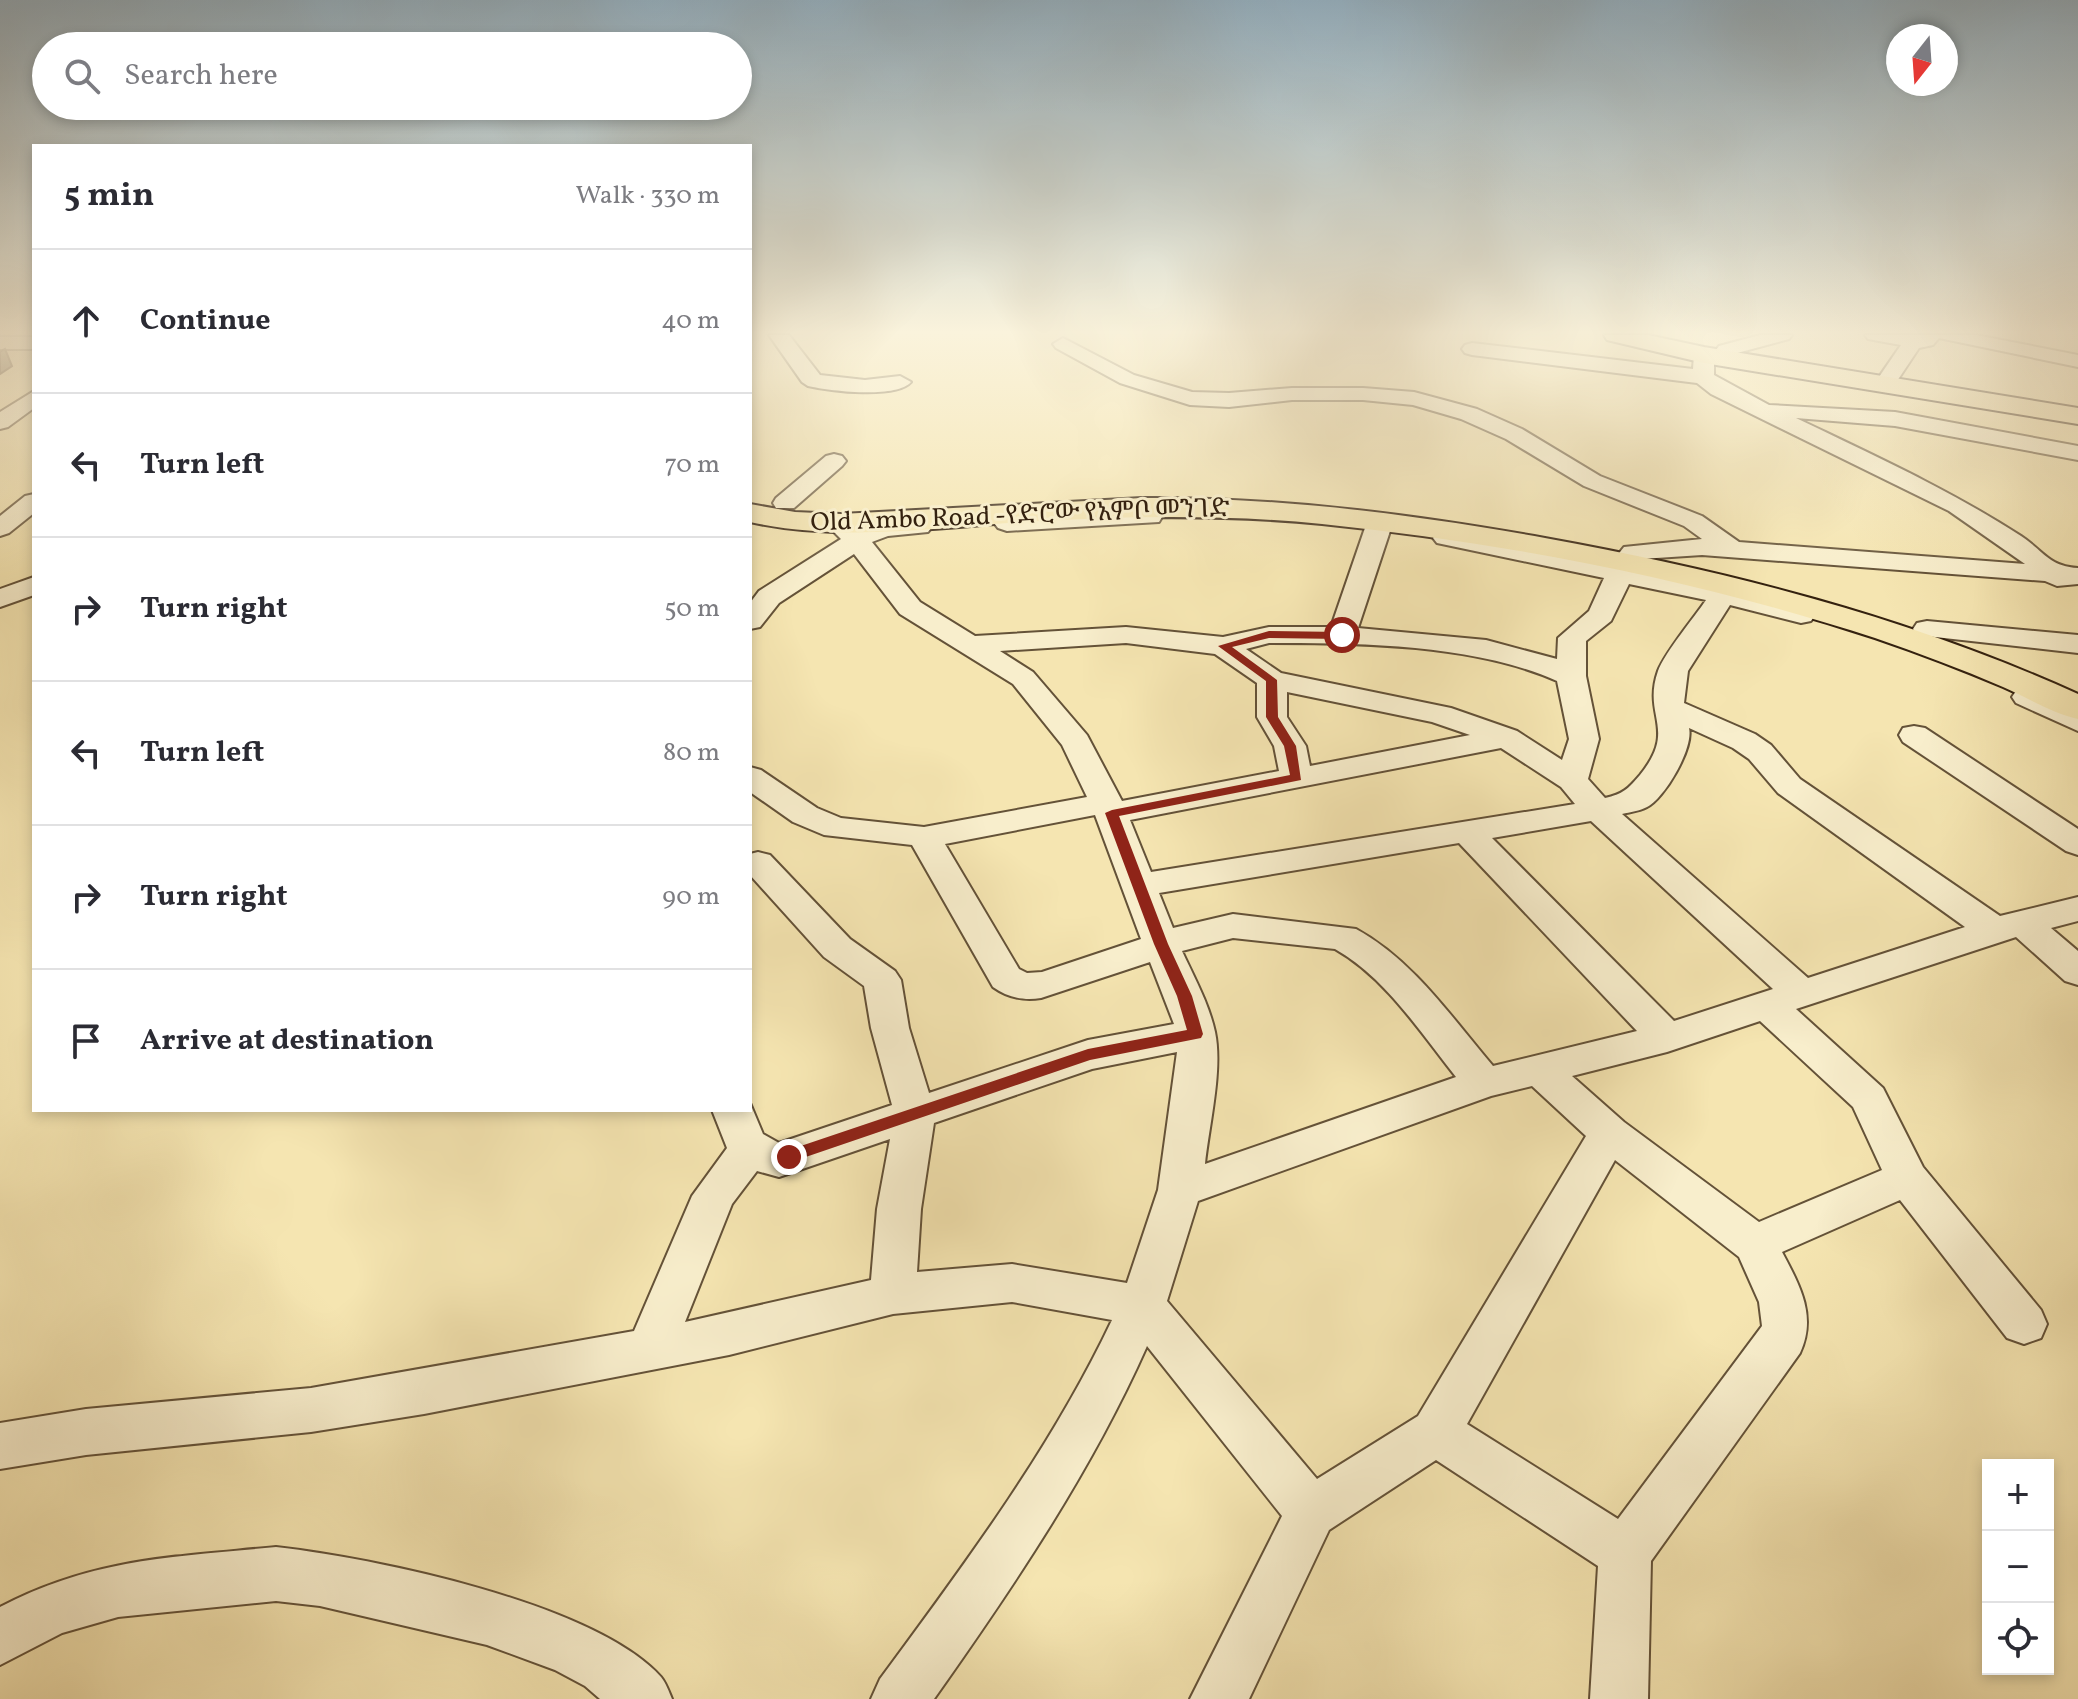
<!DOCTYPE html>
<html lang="en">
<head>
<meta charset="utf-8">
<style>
	body { margin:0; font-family:Vollkorn,"Noto Serif Ethiopic",serif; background:#f7f7f7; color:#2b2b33 }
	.controls { position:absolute; right:24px; bottom:24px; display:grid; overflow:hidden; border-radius:0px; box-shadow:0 4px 12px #0003 }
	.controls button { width:72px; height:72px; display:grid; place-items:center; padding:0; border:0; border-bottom:2px solid #e1e1e2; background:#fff; color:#2b2b33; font:40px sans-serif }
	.compass { position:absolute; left:1886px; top:24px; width:72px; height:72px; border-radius:50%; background:#fff; box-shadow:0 4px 12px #0003; rotate:197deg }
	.stop { position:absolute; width:24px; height:24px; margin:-18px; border:6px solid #8f2418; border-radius:50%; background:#fff }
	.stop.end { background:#8f2418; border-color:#fff; box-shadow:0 2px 8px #0008 }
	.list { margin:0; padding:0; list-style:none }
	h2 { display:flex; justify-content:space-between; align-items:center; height:104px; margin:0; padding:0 32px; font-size:34px }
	h2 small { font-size:26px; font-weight:400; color:#7c7c81 }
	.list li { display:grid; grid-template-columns:52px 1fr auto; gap:24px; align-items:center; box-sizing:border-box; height:144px; padding:0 32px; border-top:2px solid #e1e1e2 }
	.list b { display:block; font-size:30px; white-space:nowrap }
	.list em { font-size:26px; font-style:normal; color:#7c7c81 }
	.icon { flex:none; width:44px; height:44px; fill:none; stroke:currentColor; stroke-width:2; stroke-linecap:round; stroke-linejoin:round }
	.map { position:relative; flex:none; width:2078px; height:1699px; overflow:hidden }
	.search { position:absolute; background:#fff; box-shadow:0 4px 12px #0003; left:32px; top:32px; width:720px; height:88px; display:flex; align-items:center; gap:20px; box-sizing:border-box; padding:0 28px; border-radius:44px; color:#7c7c81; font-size:30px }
	.panel { position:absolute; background:#fff; box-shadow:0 4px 12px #0003; left:32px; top:144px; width:720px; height:968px; border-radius:0px }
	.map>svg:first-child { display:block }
</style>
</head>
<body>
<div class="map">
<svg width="2078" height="1699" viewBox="0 0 2078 1699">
	<rect width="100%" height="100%" fill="#f5e5b1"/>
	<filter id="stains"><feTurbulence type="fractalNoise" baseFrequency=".0025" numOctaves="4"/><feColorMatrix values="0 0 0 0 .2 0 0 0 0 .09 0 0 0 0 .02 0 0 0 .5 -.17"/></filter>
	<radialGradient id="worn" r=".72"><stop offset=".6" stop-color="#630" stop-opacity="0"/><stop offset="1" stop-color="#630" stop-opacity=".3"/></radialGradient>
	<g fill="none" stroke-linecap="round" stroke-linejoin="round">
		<defs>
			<path id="minor" d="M769,335H789L820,375L865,380L900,376L911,382C896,399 830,391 808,386L802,382Z
				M1760,335H1792L1789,339L1726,356L1716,350L1719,346Z
				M1865,335H1976L2078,355V367L1939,338L1933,345L1919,348L1897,381L1890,383L1879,377L1901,345L1868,339Z
				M0,337H34V349H0Z
				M1063,338L1134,375L1192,392L1229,393L1292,388H1363L1414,392L1477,409L1522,429L1600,476L1702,516L1739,542L2025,564L1949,511L1711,394L1697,383L1472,355L1465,353L1462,349L1465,345L1472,343L1693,369L1694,355L1704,349L1714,355V375L1769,405L1895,412L2078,446V460L1895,426L1796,418C1873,455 1950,490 2021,536C2044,551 2048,566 2078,568V584L2057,586L2045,581L1702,555L1641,559L1632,568L1811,609L1815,615L1811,621L1801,623L1730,605L1688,671L1684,703L1755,734L1771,745L1800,779L2000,916L2078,897V921L2051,928L2078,951V985L2065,981L2016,937L1796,1009L1883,1088L1923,1167L2041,1310L2047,1324L2041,1338L2024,1344L2007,1338L1900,1200L1782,1252C1800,1286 1817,1316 1800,1353L1651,1561L1648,1699H1590L1598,1566L1436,1460L1329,1530L1249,1699H1190L1282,1516L1147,1346C1091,1472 1013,1587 934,1699H871L880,1679C964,1565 1051,1449 1112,1320L1012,1302L893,1314L729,1355L424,1414L311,1432L86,1455L0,1469V1423L86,1409L311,1388L634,1331L692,1196L727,1148L712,1110H750V1103L763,1134L779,1143L892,1105L871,1028L864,986L824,957L750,875V854L758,852L770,855L850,939L895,971L901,980L909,1028L929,1093L1088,1040L1174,1024L1150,962L1041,998C1023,1001 1007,997 993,987L912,845L824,835L793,822L750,792V767L761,770L817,808L841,818L924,827L1087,797L1062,745L1013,684L900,614L854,554L779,603L760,627L750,629V603L759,591L841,539L827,525L831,520H849L860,529L885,521L928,522L932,527L928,532L888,536L872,542L920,602L975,636L1126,627L1223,637L1269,627H1331L1365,528L1369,523H1387L1391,528L1358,628L1486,640L1557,659L1558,638L1589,611L1604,578L1437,543L1433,538L1437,533L1446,530L1614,565L1612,562L1624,547L1702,539L1684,526L1584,486L1506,439L1461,419L1413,405L1363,400H1292L1229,407L1190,405L1120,383L1056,348L1053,344ZM1629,584L1706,600C1694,618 1665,652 1658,671C1642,717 1678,728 1640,775C1628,789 1623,794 1605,798L1588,779L1599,739L1586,676V641L1611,621ZM1126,643L1215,654L1257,683V717L1274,746L1279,771L1122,801L1087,735L1033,672L1000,651ZM1269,643C1360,643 1474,644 1557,681L1569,739L1562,760L1517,731L1451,708L1281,673L1246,649ZM1287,692L1432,722L1470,735L1310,766L1306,746L1287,717ZM1689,728L1733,748L1749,759L1778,793L1965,927L1808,978L1622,814C1630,812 1640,811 1647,807C1664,799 1694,748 1689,728ZM1501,748L1561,787L1575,804L1151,872L1130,820ZM1095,815L1141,939L1042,972L1027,973L1019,969L945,844ZM1591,821L1773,989L1674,1021L1492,838ZM1459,843L1637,1031L1493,1066C1452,1018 1413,960 1356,929L1233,914L1173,928L1159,893ZM1233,938L1335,949C1385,977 1421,1033 1456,1077L1205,1164C1209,1125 1223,1070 1215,1032C1209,1004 1194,977 1182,951ZM1760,1021L1853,1107L1882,1170L1759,1222L1624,1122L1572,1076L1667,1052ZM1177,1052L1158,1190L1127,1283L1012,1264L917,1272L921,1209L934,1123L1092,1069ZM1532,1086L1586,1136L1418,1416L1317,1479L1167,1301L1198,1201L1491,1096ZM890,1139L877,1209L871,1280L685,1322L732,1204L757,1171L779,1177ZM1615,1160L1739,1257L1759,1302L1762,1326L1618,1519L1467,1424Z
				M34,391V408L8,427L0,429V412Z
				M834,454L842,456L846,461L842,466L794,508H776L773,503L776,498L826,456Z
				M34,494V513L9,533L0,536V516L25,496Z
				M1150,510L1159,512L1162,517L1159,522L1007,531L998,528L994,523L998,518L1007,515Z
				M34,577V595L0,607V589Z
				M1927,621L2078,635V653L1917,635L1913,629L1917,623Z
				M2027,688L2078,710V731L2016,703L2012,697L2016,691Z
				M1914,726L1925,728L2078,829V855L2066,851L1903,742L1899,735L1903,728Z
				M276,1547C374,1558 594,1603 661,1677C666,1683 669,1692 672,1699H600L585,1686L555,1670L487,1645L320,1606L276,1601L118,1617L62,1633L0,1665V1607C93,1558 174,1557 276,1547Z"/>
			<path id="major" d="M1604,335H1648L1704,347L2078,408V424L1704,363L1607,340Z
				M1142,498C1278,497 1412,514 1545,538C1728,571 1908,617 2078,694V719C2052,713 2028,698 2003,687C1961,669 1919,653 1875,638C1697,580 1508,543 1322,524C1222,514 1122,516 1022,522C932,528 839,542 750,522V504L795,512L841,514Z"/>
		</defs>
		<use href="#minor" stroke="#645238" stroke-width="4"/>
		<use href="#major" stroke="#34210f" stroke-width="4"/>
		<use href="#minor" fill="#f8eecc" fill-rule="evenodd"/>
		<use href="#major" fill="#f5e5b1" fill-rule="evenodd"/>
	</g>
	<path fill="#6a5e45" stroke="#34210f" stroke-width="2" d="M5,349L12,366L0,374V352Z"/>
	<linearGradient id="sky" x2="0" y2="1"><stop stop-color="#93adbc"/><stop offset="0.58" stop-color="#faf3dc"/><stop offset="1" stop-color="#faf3dc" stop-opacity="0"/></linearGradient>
	<rect width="2078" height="573" fill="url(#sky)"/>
	<path fill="#8f2418" d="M1269,631L1342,632L1348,635L1342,639L1269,638L1232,647L1277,680L1278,717L1296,746L1301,780L1119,816L1168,944L1192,996L1203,1034L1201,1038L1090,1060L794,1161H783V1152L1088,1049L1187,1030L1177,996L1154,944L1105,813L1112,810L1290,775L1284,746L1266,717V681L1218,646Z"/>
	<g text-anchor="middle" stroke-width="6" stroke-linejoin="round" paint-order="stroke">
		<g font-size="26" fill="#34210f" stroke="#f8eecc">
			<text transform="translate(1020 514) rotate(-2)" y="9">Old Ambo Road -የድሮው የአምቦ መንገድ</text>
		</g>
	</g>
	<rect width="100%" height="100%" filter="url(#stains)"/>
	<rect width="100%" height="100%" fill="url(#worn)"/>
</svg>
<div class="controls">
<button>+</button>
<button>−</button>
<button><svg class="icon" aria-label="locate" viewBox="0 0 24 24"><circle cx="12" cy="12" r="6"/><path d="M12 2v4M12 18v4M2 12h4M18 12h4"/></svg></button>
</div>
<svg class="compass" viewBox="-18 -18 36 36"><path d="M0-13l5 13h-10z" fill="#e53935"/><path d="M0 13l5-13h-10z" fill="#7c7c81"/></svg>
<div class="stop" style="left:1342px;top:635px"></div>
<div class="stop end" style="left:789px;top:1157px"></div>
<div class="search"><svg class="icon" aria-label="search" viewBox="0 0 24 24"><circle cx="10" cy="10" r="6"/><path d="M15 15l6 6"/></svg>Search here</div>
<section class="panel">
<h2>5 min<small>Walk · 330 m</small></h2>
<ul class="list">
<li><svg class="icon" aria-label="ahead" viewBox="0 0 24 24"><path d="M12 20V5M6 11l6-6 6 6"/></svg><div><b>Continue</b></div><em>40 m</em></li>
<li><svg class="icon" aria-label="left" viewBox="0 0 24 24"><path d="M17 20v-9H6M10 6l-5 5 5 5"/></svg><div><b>Turn left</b></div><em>70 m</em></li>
<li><svg class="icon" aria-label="right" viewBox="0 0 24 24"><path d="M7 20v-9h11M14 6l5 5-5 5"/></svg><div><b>Turn right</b></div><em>50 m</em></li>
<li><svg class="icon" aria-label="left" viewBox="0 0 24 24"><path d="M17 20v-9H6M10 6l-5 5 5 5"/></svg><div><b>Turn left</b></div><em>80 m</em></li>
<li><svg class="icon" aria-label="right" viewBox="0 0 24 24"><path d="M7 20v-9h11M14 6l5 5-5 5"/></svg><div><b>Turn right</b></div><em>90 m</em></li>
<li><svg class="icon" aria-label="arrive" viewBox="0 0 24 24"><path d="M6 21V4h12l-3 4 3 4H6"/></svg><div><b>Arrive at destination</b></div></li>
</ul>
</section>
</div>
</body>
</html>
